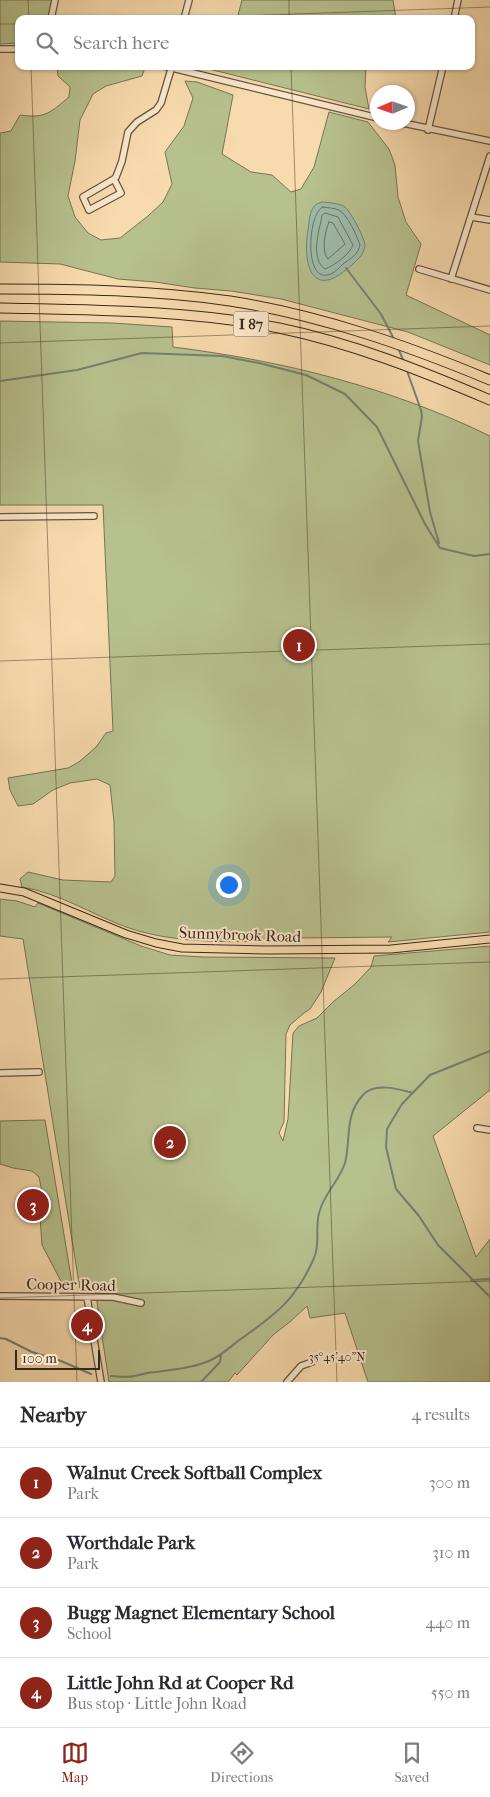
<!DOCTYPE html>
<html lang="en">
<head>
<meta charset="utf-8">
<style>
	body { margin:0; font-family:"IM FELL French Canon",serif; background:#f7f7f7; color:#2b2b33 }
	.compass { position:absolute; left:370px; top:85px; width:45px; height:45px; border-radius:50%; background:#fff; box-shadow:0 1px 4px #0004; rotate:268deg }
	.scale { position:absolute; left:15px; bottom:12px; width:85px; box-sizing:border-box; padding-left:5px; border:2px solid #36281c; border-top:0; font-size:14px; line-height:18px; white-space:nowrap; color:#36281c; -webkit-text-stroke:4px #fae7ca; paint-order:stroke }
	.you { position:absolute; left:228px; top:884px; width:18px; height:18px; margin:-12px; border:4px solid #fff; border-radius:50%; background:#1a73e8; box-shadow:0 0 0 8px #1a73e833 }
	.badge { display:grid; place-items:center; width:32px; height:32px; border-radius:50%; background:#8f2418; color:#fff; font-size:16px; font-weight:700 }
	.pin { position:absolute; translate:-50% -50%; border:2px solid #fff; box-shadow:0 1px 5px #0006 }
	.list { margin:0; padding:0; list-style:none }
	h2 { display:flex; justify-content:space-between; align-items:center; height:65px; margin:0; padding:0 20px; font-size:21px }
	h2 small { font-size:16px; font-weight:400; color:#7c7c81 }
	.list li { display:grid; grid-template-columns:32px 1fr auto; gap:15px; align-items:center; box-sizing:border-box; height:70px; padding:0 20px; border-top:1px solid #e1e1e2 }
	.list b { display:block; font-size:19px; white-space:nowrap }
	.list p { margin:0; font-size:16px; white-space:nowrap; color:#7c7c81 }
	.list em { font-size:16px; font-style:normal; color:#7c7c81 }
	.icon { flex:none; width:28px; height:28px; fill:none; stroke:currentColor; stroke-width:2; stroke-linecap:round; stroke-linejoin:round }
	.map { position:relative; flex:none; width:490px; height:1382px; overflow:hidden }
	.search { position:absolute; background:#fff; box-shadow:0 1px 4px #0004; left:15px; right:15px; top:15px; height:55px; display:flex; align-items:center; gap:12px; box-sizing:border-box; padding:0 18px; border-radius:10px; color:#7c7c81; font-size:19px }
	.sheet { height:345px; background:#fff }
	nav { display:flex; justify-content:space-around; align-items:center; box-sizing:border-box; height:70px; border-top:1px solid #e1e1e2; background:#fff; font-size:14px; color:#7c7c81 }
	nav a { display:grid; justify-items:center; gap:2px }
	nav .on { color:#8f2418 }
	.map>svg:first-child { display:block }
</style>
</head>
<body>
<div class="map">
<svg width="490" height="1382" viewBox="0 0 490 1382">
	<rect width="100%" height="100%" fill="#f7daad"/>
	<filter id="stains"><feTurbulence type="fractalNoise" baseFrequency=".004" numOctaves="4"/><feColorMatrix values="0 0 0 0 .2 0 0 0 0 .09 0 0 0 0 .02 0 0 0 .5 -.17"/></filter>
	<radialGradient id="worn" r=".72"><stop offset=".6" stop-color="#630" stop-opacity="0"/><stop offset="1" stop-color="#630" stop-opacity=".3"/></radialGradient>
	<path fill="#b7c18e" stroke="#767455" d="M0,0H53L48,19H19V43L0,44Z
		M242,0H393L396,19H237Z
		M57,66L145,68L142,76L106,86L93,94L80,120L75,161L68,196L75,217L88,233L101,240L120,238L148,216L163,202L172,184L165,152L184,126L193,98L185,81L197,82L233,95L222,154L251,172L272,175L291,192L301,189L314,167L329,112L368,122L389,149L395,165L398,197L406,222L421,244L406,295L490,335V365L408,332L281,299L231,291L195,288L155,282L118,279L60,264L0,262V133L11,131L20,115C45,119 51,112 69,97L70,87L58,76Z
		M197,66H366L365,87L369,109Z
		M0,321L112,323L172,327L173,347C284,361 389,387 490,436V932L388,942L392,937L298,938L296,941C240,941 180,946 126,927C91,914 59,893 22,887L20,879L28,872L63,880L111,882L115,876L114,822L110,785L97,779L70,783L53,790L33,804L18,806L10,790L8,778L68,768L79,762L96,747L106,733L113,731L103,505H0Z
		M0,899L17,901L35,907L38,903L141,946L170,955L203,957L335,958L321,992L310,1009L304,1013L290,1025L286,1034L284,1122L279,1133L283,1141L288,1119L293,1033L299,1026L317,1018L333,1002L355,984L371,967L374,956L490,946V1090L433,1136L476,1257L490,1239V1382H368L345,1313L310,1318L307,1306L291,1321L273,1335L237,1375L235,1373L228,1382H109L95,1289H80L23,939L0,936Z
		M45,1120L73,1289H65L42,1245L40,1216L43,1197L39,1177L32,1171L13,1168L0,1164V1121Z"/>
	<path fill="#9dbbaa" stroke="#748071" d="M322,202C330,203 339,203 345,207C351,212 364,237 365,245C365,249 362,255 359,258C353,265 336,279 328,280C304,285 305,244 308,231C309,224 309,214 313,208C315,204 319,203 322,202Z"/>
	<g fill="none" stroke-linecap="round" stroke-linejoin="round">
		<path stroke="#6a7263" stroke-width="1" d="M323,207C328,208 334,208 339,210C347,214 357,236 360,245C358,255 351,258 343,264C338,269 334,274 327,275C304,280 308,212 323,207Z
			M325,213L338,217L353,245C350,254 334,266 325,269C310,259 319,231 322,216Z
			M329,222L333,223L345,244L328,259C321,251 325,231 329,222Z"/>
		<path stroke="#748071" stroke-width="2" d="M346,268L381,314L395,341
			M398,348L404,362
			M407,371L421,410L422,416L418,441L430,512L439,543
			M0,381L77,370L142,353L222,356L259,363L306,375L345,394L377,427L425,524L440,548L474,556L490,554
			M490,1051L430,1075L402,1104L387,1129L386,1147L396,1189L419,1216L438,1245L490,1297
			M471,1280L490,1279
			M0,1338L6,1339L32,1352L61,1361L91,1374
			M111,1376C118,1376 127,1378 134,1376C141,1375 148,1372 156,1372C175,1369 194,1368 211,1360C224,1354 233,1344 245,1336C279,1312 297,1297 314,1258C321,1243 314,1225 320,1210C325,1193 339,1181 345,1163C351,1140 344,1115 363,1095C374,1082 399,1089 413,1093
			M201,1382L220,1362L221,1355"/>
		<defs>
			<path id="minor" d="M51,19L55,0
				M184,19L189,0
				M454,19L458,0
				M0,49H19
				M164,66L378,118
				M398,122L490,141
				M428,130L443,66
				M114,179L121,193L89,210L83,197L114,179L116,177L122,161L128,132L137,122L156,110L161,103L172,66
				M471,217L490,220
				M419,269L490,290
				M451,279L490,156
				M0,517L94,516
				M0,1073L39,1072
				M477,1128L490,1130
				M0,1296L113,1297L141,1303
				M87,1297L101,1382
				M287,1382L301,1366L312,1362"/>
			<path id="major" d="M0,888L24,892L126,934L156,943L182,948L270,950L391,949L490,939"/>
			<path id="highway" d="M0,289C76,289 154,290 230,301C320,315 406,345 490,380
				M0,308C92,310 189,310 279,328C352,343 422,371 490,400"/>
		</defs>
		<use href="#minor" stroke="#665440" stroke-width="8"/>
		<use href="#major" stroke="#36281c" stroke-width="9"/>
		<use href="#highway" stroke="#36281c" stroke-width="11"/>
		<use href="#minor" stroke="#fae7ca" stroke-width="5.5"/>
		<use href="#major" stroke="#f7daad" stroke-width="7"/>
		<use href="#highway" stroke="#f7daad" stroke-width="9"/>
	</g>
	<path fill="none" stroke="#36281c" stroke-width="1" stroke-opacity="0.45" d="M28,0L29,19M289,0V19M158,19L490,7M0,24H19M31,66L77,1382M291,66L337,1382M0,343L490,326M0,661L490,644M0,979L490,962M0,1298L490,1281"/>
	<g text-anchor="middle" stroke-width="4" stroke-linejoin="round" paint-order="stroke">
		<rect fill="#fae7ca" stroke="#716150" stroke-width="1" x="233.5" y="311.5" width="35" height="25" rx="4"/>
		<g font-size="15" font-weight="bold" fill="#36281c">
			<text x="251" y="329">I 87</text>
		</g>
		<g font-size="16" fill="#36281c" stroke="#fae7ca">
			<text transform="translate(240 934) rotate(2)" y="6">Sunnybrook Road</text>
			<text transform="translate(71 1284) rotate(1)" y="6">Cooper Road</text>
		</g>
	</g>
	<g font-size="12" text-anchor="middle" fill="#36281c" stroke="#fae7ca" stroke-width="4" stroke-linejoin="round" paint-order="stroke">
		<text x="337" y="1361">35°45'40"N</text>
	</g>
	<rect width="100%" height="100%" filter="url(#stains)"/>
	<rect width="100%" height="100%" fill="url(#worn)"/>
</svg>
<svg class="compass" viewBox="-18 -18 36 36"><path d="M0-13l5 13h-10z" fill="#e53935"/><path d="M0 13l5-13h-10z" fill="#7c7c81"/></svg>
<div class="scale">100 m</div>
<div class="you"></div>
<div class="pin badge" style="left:299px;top:645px">1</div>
<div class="pin badge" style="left:170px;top:1142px">2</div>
<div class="pin badge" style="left:33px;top:1205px">3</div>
<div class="pin badge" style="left:87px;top:1325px">4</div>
<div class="search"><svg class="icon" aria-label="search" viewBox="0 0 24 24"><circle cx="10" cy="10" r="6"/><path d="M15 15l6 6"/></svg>Search here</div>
</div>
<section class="sheet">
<h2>Nearby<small>4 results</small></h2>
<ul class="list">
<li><span class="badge">1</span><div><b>Walnut Creek Softball Complex</b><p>Park</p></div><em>300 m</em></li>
<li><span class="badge">2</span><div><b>Worthdale Park</b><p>Park</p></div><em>310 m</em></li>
<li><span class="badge">3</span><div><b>Bugg Magnet Elementary School</b><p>School</p></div><em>440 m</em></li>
<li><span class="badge">4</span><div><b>Little John Rd at Cooper Rd</b><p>Bus stop · Little John Road</p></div><em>550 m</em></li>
</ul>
</section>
<nav>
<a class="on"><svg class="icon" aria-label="map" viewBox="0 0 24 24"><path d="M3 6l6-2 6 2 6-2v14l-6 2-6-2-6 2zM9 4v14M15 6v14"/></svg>Map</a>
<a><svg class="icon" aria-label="directions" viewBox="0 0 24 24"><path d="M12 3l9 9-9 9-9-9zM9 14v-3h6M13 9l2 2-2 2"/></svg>Directions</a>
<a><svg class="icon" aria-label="saved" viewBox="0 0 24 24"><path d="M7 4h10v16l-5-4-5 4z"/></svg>Saved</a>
</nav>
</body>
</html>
